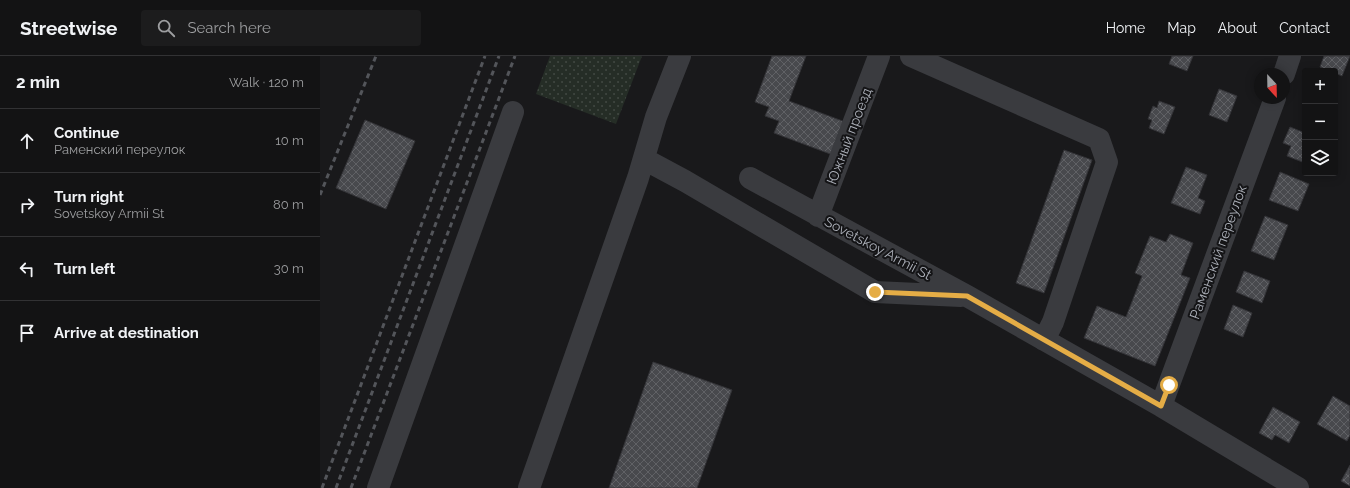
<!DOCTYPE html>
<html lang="en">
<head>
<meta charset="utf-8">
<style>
	body { margin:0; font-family:Raleway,sans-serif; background:#1c1c1d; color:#f1f3f6 }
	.controls { position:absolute; right:12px; top:12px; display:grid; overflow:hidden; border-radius:4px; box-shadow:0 2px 10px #0003 }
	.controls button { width:36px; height:36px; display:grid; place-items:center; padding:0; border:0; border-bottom:1px solid #323234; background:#131314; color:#f1f3f6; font:20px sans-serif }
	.compass { position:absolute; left:934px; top:12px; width:36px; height:36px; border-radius:50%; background:#131314; box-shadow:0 2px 10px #0003; rotate:158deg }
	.stop { position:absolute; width:12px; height:12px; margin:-9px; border:3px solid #e5ad46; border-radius:50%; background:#fff }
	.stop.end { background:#e5ad46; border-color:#fff; box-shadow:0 1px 4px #0008 }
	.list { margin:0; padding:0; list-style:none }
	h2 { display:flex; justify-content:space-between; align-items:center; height:52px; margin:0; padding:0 16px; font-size:17px }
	h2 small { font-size:13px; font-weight:400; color:#9d9ea0 }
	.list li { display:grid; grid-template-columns:26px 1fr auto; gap:12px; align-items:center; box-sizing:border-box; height:64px; padding:0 16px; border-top:1px solid #323234 }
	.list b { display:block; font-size:15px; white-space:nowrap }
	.list p { margin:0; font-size:13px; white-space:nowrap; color:#9d9ea0 }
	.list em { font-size:13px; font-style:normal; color:#9d9ea0 }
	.icon { flex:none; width:22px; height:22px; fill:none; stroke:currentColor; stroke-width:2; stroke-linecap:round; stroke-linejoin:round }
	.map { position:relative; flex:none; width:1030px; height:432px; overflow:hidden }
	header { display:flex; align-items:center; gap:24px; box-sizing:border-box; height:56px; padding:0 20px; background:#131314; border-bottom:1px solid #323234 }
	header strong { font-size:19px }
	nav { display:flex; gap:22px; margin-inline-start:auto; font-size:14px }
	.search { width:280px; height:36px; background:#1c1c1d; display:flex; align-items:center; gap:10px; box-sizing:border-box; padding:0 14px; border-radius:4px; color:#9d9ea0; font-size:15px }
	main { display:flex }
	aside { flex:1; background:#131314 }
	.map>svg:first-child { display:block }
</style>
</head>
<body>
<header>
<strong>Streetwise</strong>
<div class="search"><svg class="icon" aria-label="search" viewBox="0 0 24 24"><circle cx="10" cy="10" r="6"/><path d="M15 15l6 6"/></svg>Search here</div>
<nav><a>Home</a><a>Map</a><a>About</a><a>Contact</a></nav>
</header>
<main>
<aside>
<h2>2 min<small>Walk · 120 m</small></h2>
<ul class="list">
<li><svg class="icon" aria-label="ahead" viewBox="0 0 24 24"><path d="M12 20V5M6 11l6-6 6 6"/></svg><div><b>Continue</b><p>Раменский переулок</p></div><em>10 m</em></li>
<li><svg class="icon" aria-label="right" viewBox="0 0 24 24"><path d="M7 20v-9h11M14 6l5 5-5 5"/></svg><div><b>Turn right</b><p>Sovetskoy Armii St</p></div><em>80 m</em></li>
<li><svg class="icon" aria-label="left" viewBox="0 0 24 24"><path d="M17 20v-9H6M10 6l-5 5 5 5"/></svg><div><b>Turn left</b></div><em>30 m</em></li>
<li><svg class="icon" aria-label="arrive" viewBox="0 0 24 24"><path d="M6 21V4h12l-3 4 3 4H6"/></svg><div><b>Arrive at destination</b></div></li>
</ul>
</aside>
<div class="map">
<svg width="1030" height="432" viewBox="0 0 1030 432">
	<defs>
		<pattern id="grass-dots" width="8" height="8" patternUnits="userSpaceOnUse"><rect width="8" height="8" fill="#252d26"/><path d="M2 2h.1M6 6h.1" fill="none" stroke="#424943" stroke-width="1.8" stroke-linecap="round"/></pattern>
		<pattern id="building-cross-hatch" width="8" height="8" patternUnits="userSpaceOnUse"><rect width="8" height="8" fill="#48494d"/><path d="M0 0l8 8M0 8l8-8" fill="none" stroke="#606165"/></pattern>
	</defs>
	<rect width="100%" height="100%" fill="#19191b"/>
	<path fill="url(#grass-dots)" d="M230,0H322L296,68L216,38Z"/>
	<path fill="url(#building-cross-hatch)" stroke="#333337" d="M452,0H486L469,45L525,66L513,99L454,77L459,65L445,60L449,51L435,46Z
		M852,0H873L867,15L849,8Z
		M1004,0H1030L1022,20L1015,17V15H1010L1000,11Z
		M899,33L917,40L907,66L889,59Z
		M839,45L855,51L844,78L829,72L832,64L828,63L833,50L837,52Z
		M45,64L95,85L66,153L16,132Z
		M970,71L985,77V107L967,100L971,90L963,87Z
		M744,94L772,104L724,237L696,227Z
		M866,111L887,119L878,142L885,145L880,158L851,147Z
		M960,116L989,128L978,155L949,144Z
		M945,160L968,169L954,204L931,195Z
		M850,178L873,187L861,219L870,222L835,310L764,282L777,250L806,261L822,220L815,217L830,180L846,186Z
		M924,215L950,225L942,247L916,236Z
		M913,249L932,257L923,281L904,273Z
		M333,306L412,334L377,432H289Z
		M1013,340L1030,350V379L1027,385L997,368Z
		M953,351L980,366L969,387L955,379L952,384L939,377Z
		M1030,409V430L1021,425Z"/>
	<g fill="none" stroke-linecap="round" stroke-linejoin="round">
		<path stroke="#3a3b3f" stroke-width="22" d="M591,0L779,83L787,106L733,266L724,284
			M964,18L970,0
			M324,103L365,125L555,236L641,240
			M430,122L647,240L841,350L978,432
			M498,160L559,0
			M841,350L955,42
			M58,432L193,56
			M209,432L318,122L336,61L360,0"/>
		<path stroke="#53555a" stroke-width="3" stroke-dasharray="5 4" stroke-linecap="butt" d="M0,139L56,0
			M2,432L165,0
			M16,432L179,0
			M31,432L195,0"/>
	</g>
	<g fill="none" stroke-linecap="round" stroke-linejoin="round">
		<path stroke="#e5ad46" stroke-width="5" d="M555,236L647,240L841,350L849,329"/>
	</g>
	<g text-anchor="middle" stroke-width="4" stroke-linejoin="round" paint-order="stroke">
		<g font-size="14" fill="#acb0b9" stroke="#141416">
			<text transform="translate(529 80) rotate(-69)" y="5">Южный проезд</text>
			<text transform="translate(558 192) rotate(28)" y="5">Sovetskoy Armii St</text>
			<text transform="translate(898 196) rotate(-70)" y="5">Раменский переулок</text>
		</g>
	</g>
</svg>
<div class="controls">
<button>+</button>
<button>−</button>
<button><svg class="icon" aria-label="layers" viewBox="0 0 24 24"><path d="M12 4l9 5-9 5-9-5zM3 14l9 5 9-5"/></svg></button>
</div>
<svg class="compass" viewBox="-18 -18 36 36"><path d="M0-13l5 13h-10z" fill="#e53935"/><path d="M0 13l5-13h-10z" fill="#9d9ea0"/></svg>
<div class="stop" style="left:849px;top:329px"></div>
<div class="stop end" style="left:555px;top:236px"></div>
</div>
</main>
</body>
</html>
